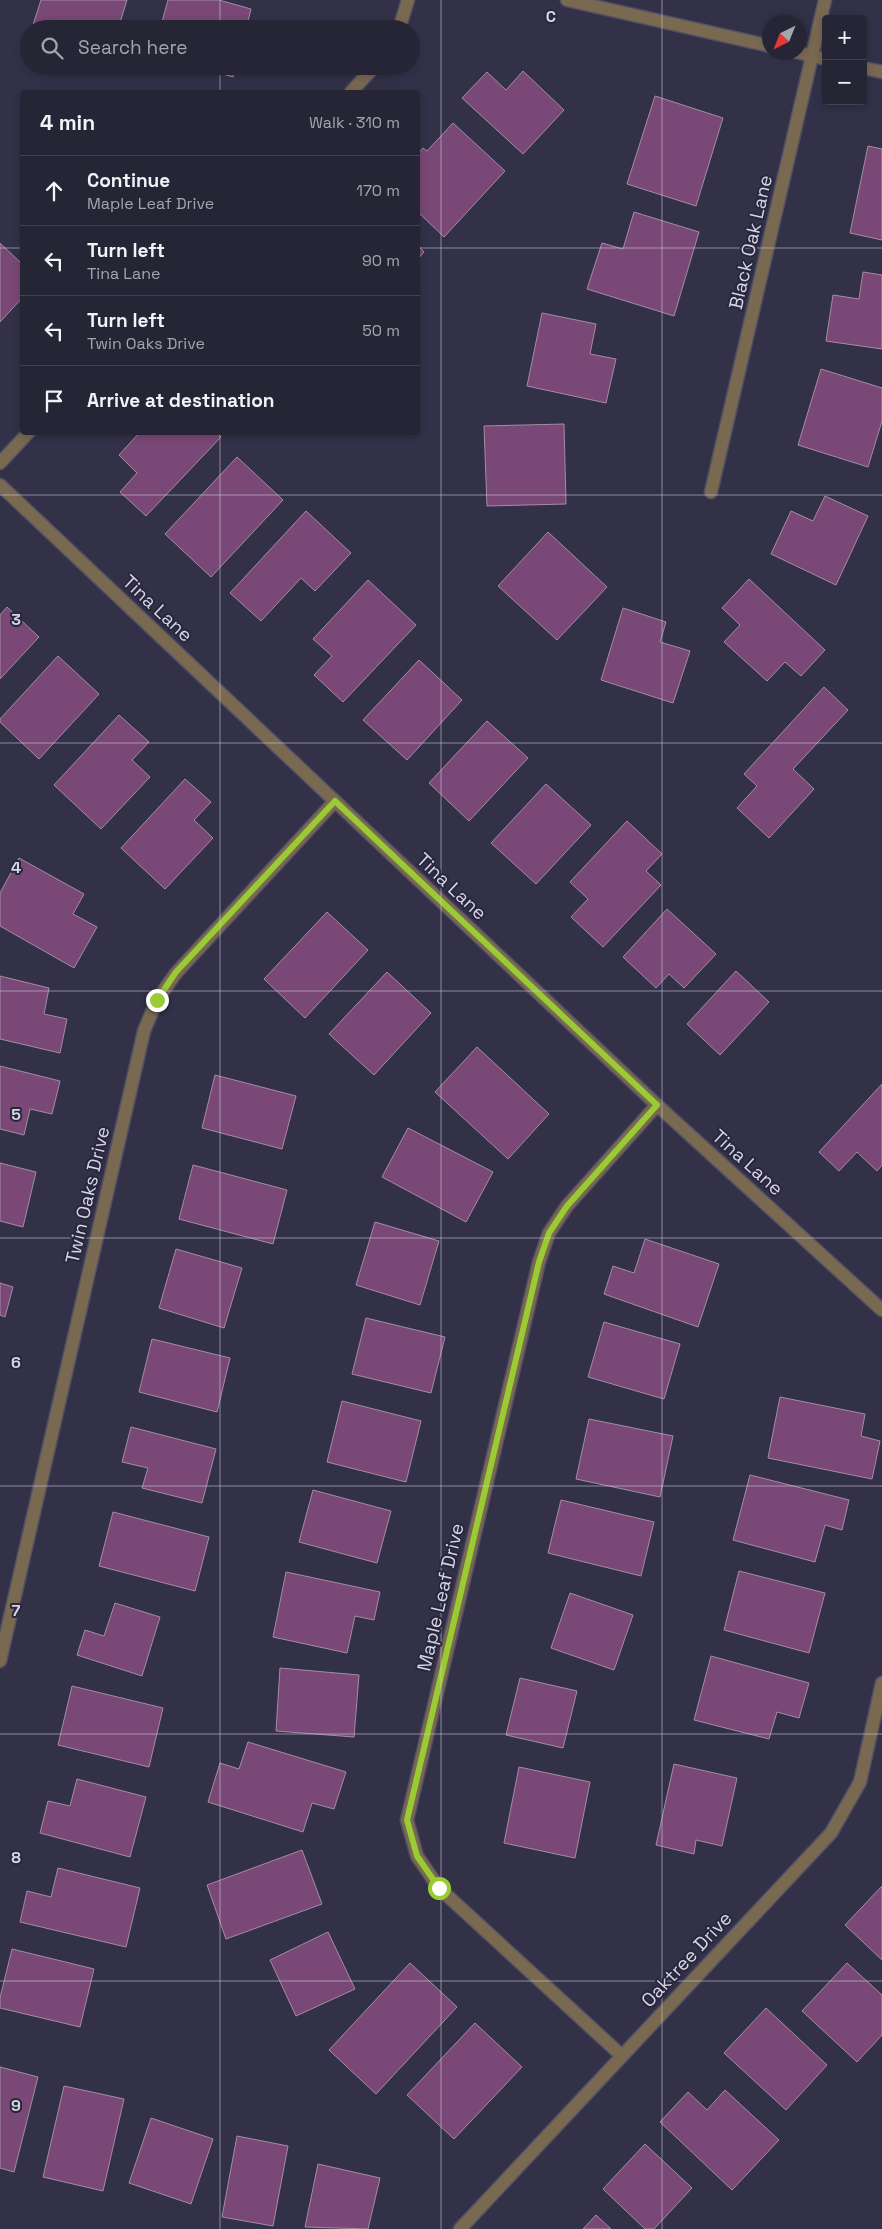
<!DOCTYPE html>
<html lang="en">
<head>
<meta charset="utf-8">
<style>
	body { margin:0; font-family:"Space Grotesk",sans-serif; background:#2e2d3e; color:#f1f3f6 }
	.controls { position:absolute; right:15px; top:15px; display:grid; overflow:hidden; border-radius:5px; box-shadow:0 2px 8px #0003 }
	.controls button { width:45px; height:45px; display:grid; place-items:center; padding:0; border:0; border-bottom:1px solid #424251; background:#262536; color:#f1f3f6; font:25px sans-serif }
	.compass { position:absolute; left:762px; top:15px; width:45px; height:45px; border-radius:50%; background:#262536; box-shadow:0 2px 8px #0003; rotate:223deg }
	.stop { position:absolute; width:15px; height:15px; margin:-11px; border:4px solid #9acb34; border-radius:50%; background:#fff }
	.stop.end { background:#9acb34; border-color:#fff; box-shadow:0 1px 5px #0008 }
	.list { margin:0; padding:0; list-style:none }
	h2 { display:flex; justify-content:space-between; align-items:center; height:65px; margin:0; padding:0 20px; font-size:21px }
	h2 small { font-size:16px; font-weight:400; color:#a4a5ad }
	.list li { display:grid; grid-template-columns:32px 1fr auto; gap:15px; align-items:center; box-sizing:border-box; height:70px; padding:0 20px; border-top:1px solid #424251 }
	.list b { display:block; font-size:19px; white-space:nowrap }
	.list p { margin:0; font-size:16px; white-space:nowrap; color:#a4a5ad }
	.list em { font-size:16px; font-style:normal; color:#a4a5ad }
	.icon { flex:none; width:28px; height:28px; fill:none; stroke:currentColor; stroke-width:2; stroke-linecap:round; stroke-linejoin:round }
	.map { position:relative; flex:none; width:882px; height:2229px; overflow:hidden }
	.search { position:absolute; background:#262536; box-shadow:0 2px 8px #0003; left:20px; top:20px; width:400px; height:55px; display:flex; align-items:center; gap:12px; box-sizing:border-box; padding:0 18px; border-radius:28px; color:#a4a5ad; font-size:19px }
	.panel { position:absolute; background:#262536; box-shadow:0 2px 8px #0003; left:20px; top:90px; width:400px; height:345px; border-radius:5px }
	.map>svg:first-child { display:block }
</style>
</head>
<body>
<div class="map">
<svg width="882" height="2229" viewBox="0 0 882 2229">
	<rect width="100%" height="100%" fill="#333148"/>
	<path fill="#794876" stroke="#a48da2" d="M41,0H127L118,29H46L33,25Z
		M168,0H219L251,9L246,29H160Z
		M194,66H236L233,77Z
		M523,71L564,110L523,154L462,98L487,72L506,90Z
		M655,96L723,118L696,206L627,184Z
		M453,123L505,171L444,237L418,212V154L423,148L427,151Z
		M868,146L882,149V240L850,233Z
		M634,212L699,232L674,316L587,289L602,243L623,249Z
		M0,243L22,264V298L0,322Z
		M418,245L424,252L418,259Z
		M863,272L882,275V349L826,341L833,295L859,299Z
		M542,313L596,324L590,354L616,359L606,403L527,386Z
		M821,369L882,388V421L868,467L798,445Z
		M564,424L566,504L487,506L484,426Z
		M140,432H216L221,437L146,516L120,492L137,473L119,455Z
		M237,457L283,500L211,577L165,534Z
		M825,496L868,516L836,585L771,554L791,511L813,521Z
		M306,511L351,553L315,591L301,578L261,621L230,593Z
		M548,532L607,587L557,640L498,586Z
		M749,579L825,650L801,676L785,662L767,681L724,642L740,625L722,608Z
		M368,580L416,625L343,702L314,675L332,656L313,639Z
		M7,607L39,637L0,679V615Z
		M623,608L666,622L660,642L690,651L673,703L601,680Z
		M58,656L99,694L39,759L0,722V719Z
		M419,660L462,700L407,760L363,720Z
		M824,687L848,710L793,769L814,789L769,838L737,808L757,786L744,774Z
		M119,715L149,742L132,760L150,777L101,829L54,785Z
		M487,721L528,758L469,821L429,783Z
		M185,779L211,802L194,820L213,838L165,889L121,848Z
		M546,784L591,825L536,884L491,843Z
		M627,821L662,854L646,871L661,885L603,947L571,917L588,899L570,882Z
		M19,858L84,894L73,914L97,927L74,968L0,926V893Z
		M667,909L716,954L684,988L669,974L656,988L623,957Z
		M327,912L368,950L305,1018L264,979Z
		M736,971L769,1002L720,1055L687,1024Z
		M387,972L431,1013L374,1075L329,1034Z
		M0,976L49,988L44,1014L67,1019L60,1053L0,1039Z
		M477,1047L549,1114L508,1159L435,1092Z
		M0,1066L60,1081L52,1114L30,1109L24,1135L0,1129Z
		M215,1075L296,1096L282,1149L202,1128Z
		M882,1084V1165L877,1171L857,1152L839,1171L819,1152Z
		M408,1128L493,1172L466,1222L382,1177Z
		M0,1163L36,1172L23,1227L0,1221Z
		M193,1165L287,1190L273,1244L179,1219Z
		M375,1222L439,1241L420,1305L356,1285Z
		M645,1239L719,1264L698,1327L604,1294L613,1266L634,1273Z
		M176,1249L242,1268L224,1328L159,1308Z
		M0,1283L13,1287L5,1317L0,1315Z
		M366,1318L445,1337L431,1393L352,1374Z
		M604,1322L680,1344L664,1399L588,1377Z
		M152,1339L230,1358L217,1412L139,1392Z
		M780,1397L865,1414L861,1436L880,1441L872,1479L768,1458Z
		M342,1401L421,1421L406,1482L327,1462Z
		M589,1419L673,1436L660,1497L576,1479Z
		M131,1427L216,1449L202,1503L142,1488L148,1468L122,1462Z
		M750,1475L849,1500L842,1530L825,1525L815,1562L733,1540Z
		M313,1490L391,1511L377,1563L299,1542Z
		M561,1500L654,1522L641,1576L548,1553Z
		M113,1512L209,1537L195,1591L99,1566Z
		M739,1571L825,1593L809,1653L724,1630Z
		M286,1572L380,1592L374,1620L355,1616L347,1653L273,1637Z
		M570,1593L633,1615L614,1670L551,1648Z
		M115,1603L160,1617L142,1676L77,1655L85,1630L104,1636Z
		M711,1656L809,1683L799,1718L777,1712L769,1739L694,1720Z
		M280,1668L359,1675L354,1737L276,1731Z
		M520,1678L577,1691L563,1748L506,1735Z
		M72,1686L163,1708L149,1767L58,1745Z
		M248,1742L346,1772L334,1809L312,1803L303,1832L208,1802L220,1763L239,1769Z
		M674,1764L737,1778L722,1846L696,1840L694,1854L656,1845Z
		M519,1767L590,1782L575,1858L504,1843Z
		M77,1779L146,1797L130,1857L40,1833L48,1801L70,1806Z
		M302,1850L322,1904L226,1939L207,1885Z
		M58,1868L140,1888L126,1947L20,1922L27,1891L51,1897Z
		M882,1886V1960L845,1925Z
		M328,1932L355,1989L296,2016L270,1960Z
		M12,1949L94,1969L80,2027L0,2008V1998Z
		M410,1963L457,2007L376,2094L329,2050Z
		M847,1963L882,1995V2035L857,2062L802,2011Z
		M766,2008L827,2065L786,2110L724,2053Z
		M475,2023L522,2067L454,2139L407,2095Z
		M0,2067L38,2077L14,2172L0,2168Z
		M64,2086L124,2099L103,2191L43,2177Z
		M725,2090L779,2140L732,2190L660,2122L688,2092L707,2110Z
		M151,2118L213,2139L191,2204L129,2183Z
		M237,2136L288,2146L273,2226L222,2217Z
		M645,2144L692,2188L654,2229H645L603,2189Z
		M318,2164L380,2178L368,2229L305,2227Z
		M596,2215L611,2229H583Z"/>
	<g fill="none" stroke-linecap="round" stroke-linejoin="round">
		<defs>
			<path id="minor" d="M567,0L770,46
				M399,29L408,0
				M796,52L826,59
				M863,68L882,72
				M351,92L375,66
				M0,463L29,432
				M0,485L657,1105L882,1310
				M711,492L825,0
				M0,1661L144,1031L157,1000L176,973L335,801
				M621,2055L439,1888L417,1856L407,1820L539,1262L549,1233L567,1206L657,1105
				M460,2229L831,1833L860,1782L882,1683"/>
		</defs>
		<use href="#minor" stroke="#504f64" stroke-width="15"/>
		<use href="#minor" stroke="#7a6951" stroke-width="12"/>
	</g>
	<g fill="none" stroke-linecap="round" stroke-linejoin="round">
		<path stroke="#9acb34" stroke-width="6" d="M157,1000L176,972L335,801L657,1105L567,1206L549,1233L539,1262L407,1820L417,1856L439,1888"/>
	</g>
	<path fill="none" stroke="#d6d5e4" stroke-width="1" stroke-opacity="0.55" d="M220,0V29M441,0V2229M662,0V2229M220,66V92M0,248H22M418,248H882M220,432V2229M0,495H882M0,743H882M0,991H882M0,1238H882M0,1486H882M0,1734H882M0,1981H882"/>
	<g text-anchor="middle" stroke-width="4" stroke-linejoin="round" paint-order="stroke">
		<g font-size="19" fill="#d6d5e4" stroke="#29273d">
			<text transform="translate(750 242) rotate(-77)" y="7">Black Oak Lane</text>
			<text transform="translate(158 608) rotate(43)" y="7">Tina Lane</text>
			<text transform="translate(452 886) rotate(43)" y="7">Tina Lane</text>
			<text transform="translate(748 1162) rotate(42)" y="7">Tina Lane</text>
			<text transform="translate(87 1195) rotate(-77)" y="7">Twin Oaks Drive</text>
			<text transform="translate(440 1597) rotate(-77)" y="7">Maple Leaf Drive</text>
			<text transform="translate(686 1959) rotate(-47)" y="7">Oaktree Drive</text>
		</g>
	</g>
	<g font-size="16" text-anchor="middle" font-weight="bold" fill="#d6d5e4" stroke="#29273d" stroke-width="4" stroke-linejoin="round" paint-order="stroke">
		<text x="551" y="22">C</text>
		<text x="16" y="625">3</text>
		<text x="16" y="873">4</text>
		<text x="16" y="1120">5</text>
		<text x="16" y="1368">6</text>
		<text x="16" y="1616">7</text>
		<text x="16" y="1863">8</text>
		<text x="16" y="2111">9</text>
	</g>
</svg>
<div class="controls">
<button>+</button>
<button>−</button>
</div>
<svg class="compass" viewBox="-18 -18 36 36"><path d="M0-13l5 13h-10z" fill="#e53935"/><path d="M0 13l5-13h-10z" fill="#a4a5ad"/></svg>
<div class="stop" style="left:439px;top:1888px"></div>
<div class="stop end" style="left:157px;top:1000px"></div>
<div class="search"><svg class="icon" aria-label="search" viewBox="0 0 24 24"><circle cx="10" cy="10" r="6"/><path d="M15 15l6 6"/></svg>Search here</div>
<section class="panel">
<h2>4 min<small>Walk · 310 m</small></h2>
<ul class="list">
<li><svg class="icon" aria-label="ahead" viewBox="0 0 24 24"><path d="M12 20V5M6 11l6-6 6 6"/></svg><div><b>Continue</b><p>Maple Leaf Drive</p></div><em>170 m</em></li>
<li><svg class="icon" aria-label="left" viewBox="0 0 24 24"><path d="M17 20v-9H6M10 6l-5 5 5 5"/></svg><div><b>Turn left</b><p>Tina Lane</p></div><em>90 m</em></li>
<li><svg class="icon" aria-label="left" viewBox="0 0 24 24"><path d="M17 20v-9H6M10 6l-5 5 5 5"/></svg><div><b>Turn left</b><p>Twin Oaks Drive</p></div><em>50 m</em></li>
<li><svg class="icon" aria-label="arrive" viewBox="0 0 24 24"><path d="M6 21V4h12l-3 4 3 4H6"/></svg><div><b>Arrive at destination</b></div></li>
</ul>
</section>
</div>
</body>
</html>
